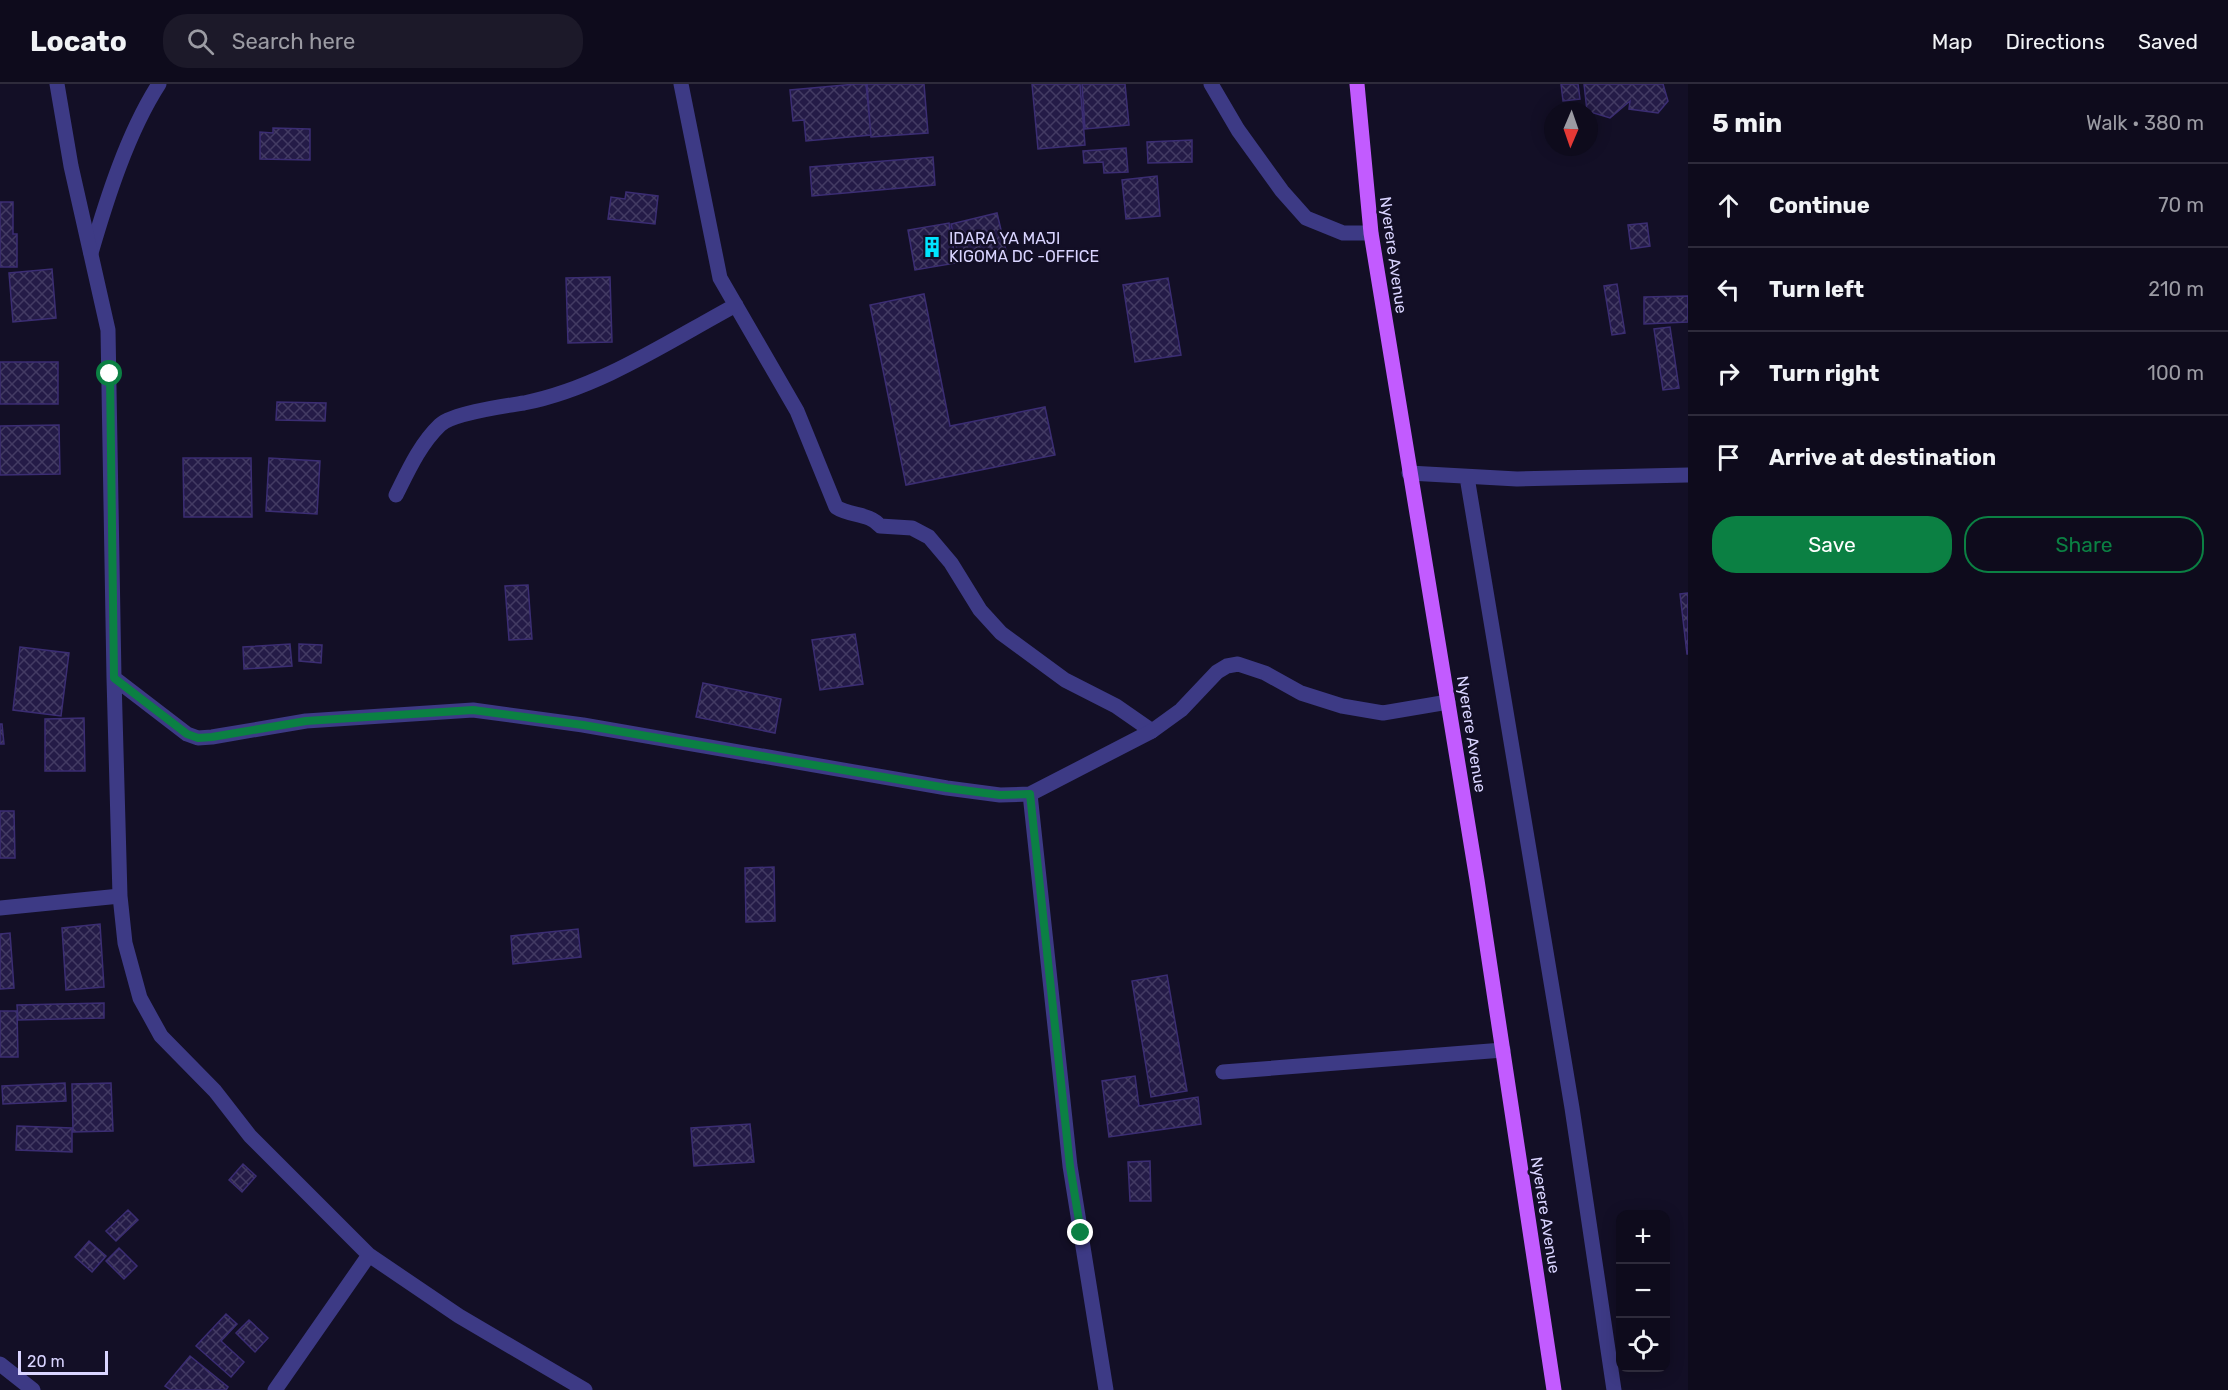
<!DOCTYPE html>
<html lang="en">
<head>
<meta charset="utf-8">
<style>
	body { margin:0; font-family:Rubik,sans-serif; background:#1c1929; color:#f1f3f6 }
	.controls { position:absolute; right:18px; bottom:18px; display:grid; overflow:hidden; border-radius:12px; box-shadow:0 3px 15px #0003 }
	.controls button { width:54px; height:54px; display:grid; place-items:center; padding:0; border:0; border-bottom:2px solid #2e2b3b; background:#0e0b1c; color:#f1f3f6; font:30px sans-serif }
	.compass { position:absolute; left:1544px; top:18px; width:54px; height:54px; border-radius:50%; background:#0e0b1c; box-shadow:0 3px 15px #0003; rotate:182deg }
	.scale { position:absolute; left:18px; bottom:15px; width:90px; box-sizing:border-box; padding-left:6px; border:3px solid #d9d4ff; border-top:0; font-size:16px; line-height:21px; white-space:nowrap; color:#d9d4ff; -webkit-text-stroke:4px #130f26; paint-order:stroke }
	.stop { position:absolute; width:18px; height:18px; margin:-14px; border:4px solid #0b8043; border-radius:50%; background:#fff }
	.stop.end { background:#0b8043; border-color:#fff; box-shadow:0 2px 6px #0008 }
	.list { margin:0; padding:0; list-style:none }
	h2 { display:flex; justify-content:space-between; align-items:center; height:78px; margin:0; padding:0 24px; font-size:26px }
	h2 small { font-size:20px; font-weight:400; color:#9b9ba3 }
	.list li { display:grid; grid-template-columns:39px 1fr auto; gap:18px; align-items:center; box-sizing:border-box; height:84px; padding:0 24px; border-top:2px solid #2e2b3b }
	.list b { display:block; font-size:22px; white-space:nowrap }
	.list em { font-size:20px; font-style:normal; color:#9b9ba3 }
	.actions { display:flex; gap:12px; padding:18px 24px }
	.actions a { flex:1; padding:14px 0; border:2px solid #0b8043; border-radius:24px; text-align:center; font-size:21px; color:#0b8043 }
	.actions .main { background:#0b8043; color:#fff }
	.icon { flex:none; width:33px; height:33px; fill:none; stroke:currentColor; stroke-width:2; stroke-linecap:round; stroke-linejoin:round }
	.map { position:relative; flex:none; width:1688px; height:1306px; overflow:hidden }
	header { display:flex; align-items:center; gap:36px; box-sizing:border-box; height:84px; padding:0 30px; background:#0e0b1c; border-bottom:2px solid #2e2b3b }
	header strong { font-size:28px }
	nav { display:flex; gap:33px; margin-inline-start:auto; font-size:21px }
	.search { width:420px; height:54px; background:#1c1929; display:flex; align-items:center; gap:15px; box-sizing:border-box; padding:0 21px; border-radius:24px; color:#9b9ba3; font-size:22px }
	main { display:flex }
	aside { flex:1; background:#0e0b1c }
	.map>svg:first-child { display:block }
</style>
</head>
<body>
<header>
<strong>Locato</strong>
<div class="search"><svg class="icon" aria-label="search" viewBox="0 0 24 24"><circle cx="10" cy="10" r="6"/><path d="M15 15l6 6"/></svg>Search here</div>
<nav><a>Map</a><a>Directions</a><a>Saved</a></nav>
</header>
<main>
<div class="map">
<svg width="1688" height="1306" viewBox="0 0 1688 1306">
	<defs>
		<pattern id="building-cross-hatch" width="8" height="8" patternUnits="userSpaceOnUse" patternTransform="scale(1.5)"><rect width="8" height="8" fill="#241b47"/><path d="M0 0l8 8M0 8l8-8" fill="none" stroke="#433b63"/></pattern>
	</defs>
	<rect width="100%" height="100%" fill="#130f26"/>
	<path fill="url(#building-cross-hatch)" stroke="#3b2d73" stroke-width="1.5" d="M856,0H866L871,51L806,57L804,36L793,37L790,6Z
		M867,0H924L928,49L871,53Z
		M1032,0H1080L1085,61L1038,65Z
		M1082,0H1125L1129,41L1085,45Z
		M1561,0H1578L1580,15L1563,17Z
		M1584,0H1663L1668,17L1658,29L1629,25L1630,17L1610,34L1587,27Z
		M273,44L310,45V76L260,75V48L273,49Z
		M1192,56V78L1148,79L1147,58Z
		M1126,64L1128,88L1104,89L1103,78L1084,79L1083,67Z
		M933,73L935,101L812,112L810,83Z
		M1157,92L1160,132L1126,135L1122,96Z
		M626,108L658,112L655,140L608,135L611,113L625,115Z
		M0,118H13V150H17V183H0Z
		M997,129L1006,167L960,178L951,140Z
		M949,139L956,179L915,186L908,146Z
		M1647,139L1650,162L1631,165L1628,141Z
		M52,185L56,234L13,238L9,189Z
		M610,193L612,258L568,259L566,194Z
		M1168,194L1181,271L1135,278L1123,201Z
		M1617,200L1625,249L1612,251L1604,202Z
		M924,210L950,342L1045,323L1055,371L906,401L870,221Z
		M1688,212V238L1644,240V213Z
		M1670,243L1679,304L1663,306L1654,245Z
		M0,278H58V320H0Z
		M277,318L326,319L325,337L276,336Z
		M59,341L60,390L0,391V342Z
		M183,374H251L252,433H184Z
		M269,374L320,377L317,430L266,427Z
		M528,501L532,555L509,556L505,502Z
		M1688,509V570H1687L1680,510Z
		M855,550L863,600L820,606L812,556Z
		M290,560L292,582L244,585L243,563Z
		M299,560L322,561L321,579L299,577Z
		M20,563L69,569L61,632L13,626Z
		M703,599L781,615L775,649L696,633Z
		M84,634L85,687H45V635Z
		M0,640H2L4,660H0Z
		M0,727H14L15,774H0Z
		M774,783L775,837L746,838L745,784Z
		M100,840L104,903L66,906L62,844Z
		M578,845L581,873L513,880L511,852Z
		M10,849L14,904L0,905V850Z
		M1167,891L1187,1007L1151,1013L1132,897Z
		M104,919V934L18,936L17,921Z
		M0,927H17L18,973H0Z
		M1135,992L1139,1022L1198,1013L1201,1040L1109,1053L1102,997Z
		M65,999L66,1017L3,1020L2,1002Z
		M111,999L113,1047L73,1048L72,1000Z
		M750,1040L754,1078L694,1082L691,1044Z
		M17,1042L72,1044V1068L16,1066Z
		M1150,1077L1151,1117H1130L1128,1078Z
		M243,1080L256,1092L242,1108L229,1096Z
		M128,1126L138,1136L116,1157L106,1147Z
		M89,1157L106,1172L92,1188L75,1173Z
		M119,1164L137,1182L124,1195L106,1177Z
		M226,1230L237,1240L221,1257L244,1278L231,1293L196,1262Z
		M249,1236L268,1254L255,1268L236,1249Z
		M190,1272L228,1303L226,1306H171L165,1302Z"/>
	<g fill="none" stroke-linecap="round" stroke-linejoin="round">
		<path stroke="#3d3a85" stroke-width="15" d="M681,0L720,194L797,327L836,423C849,432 870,429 880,442L912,444L929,453L951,479L980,526L1001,549L1065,596L1116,622L1152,647
			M1211,0L1238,46L1282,107L1306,134L1343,149H1371
			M91,169C107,114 128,48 159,0
			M396,411C408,387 420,360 440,341C453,329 505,322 524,319C600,304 669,257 736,221
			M1223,988L1503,966"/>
		<path stroke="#3d3a85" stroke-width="15" d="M57,0L71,82L108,246L114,594L120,812L125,859L140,914L161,952L215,1007L250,1052L369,1171L459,1232L585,1306
			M1409,389L1517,395L1688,391
			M1467,393L1572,1024L1614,1306
			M114,594L187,650L198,654L212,653L306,637L473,626L583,641L947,704L1000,711L1030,710L1152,647L1181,626L1217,588L1227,582L1238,580L1265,589L1301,609L1342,622L1383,629L1448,618
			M1030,710L1070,1082L1106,1306
			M0,824L120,812
			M0,1280L33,1306
			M275,1306L369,1171"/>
		<path stroke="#c25bff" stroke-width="15" d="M1357,0L1371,149L1477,796L1554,1306"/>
	</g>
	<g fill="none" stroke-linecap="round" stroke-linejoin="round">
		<path stroke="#0b8043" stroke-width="8" d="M110,290L114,594L187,650L198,654L212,653L306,637L473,626L583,641L947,704L1000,711L1030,710L1070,1082L1081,1149"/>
	</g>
	<defs>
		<symbol id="building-bare" viewBox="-9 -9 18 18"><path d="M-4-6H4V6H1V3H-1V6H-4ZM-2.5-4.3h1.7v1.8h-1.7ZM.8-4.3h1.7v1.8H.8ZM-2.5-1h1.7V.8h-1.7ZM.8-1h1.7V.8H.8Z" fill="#00e5ff" stroke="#130f26" stroke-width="2.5" paint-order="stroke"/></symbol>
	</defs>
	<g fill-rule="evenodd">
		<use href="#building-bare" x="917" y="148" width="30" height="30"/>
	</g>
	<g text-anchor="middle" stroke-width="5" stroke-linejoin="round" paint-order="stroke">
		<g font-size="16" fill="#d9d4ff" stroke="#130f26" text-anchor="start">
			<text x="949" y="160">IDARA YA MAJI<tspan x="949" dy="18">KIGOMA DC -OFFICE</tspan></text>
		</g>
		<g font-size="16" fill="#d9d4ff" stroke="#130f26">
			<text transform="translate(1394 171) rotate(82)" y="6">Nyerere Avenue</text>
			<text transform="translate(1472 650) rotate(81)" y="6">Nyerere Avenue</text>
			<text transform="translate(1546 1131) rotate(81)" y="6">Nyerere Avenue</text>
		</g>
	</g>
</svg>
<div class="controls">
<button>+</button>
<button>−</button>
<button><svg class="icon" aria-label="locate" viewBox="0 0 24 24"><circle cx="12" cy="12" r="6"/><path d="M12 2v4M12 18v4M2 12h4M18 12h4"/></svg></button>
</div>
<svg class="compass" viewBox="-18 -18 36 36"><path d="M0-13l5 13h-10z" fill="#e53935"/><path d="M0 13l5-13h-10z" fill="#9b9ba3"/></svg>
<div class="scale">20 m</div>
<div class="stop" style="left:110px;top:290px"></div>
<div class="stop end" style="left:1081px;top:1149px"></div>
</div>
<aside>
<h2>5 min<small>Walk · 380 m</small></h2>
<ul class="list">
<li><svg class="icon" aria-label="ahead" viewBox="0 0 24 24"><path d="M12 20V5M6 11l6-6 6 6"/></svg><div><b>Continue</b></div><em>70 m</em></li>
<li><svg class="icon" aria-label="left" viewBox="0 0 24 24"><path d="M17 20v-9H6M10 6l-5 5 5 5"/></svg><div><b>Turn left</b></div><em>210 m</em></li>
<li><svg class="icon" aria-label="right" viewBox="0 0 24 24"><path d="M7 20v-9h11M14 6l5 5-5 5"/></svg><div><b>Turn right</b></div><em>100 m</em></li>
<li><svg class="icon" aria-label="arrive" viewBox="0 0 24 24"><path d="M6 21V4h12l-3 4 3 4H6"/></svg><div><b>Arrive at destination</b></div></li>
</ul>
<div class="actions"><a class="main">Save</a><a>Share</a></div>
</aside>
</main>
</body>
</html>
